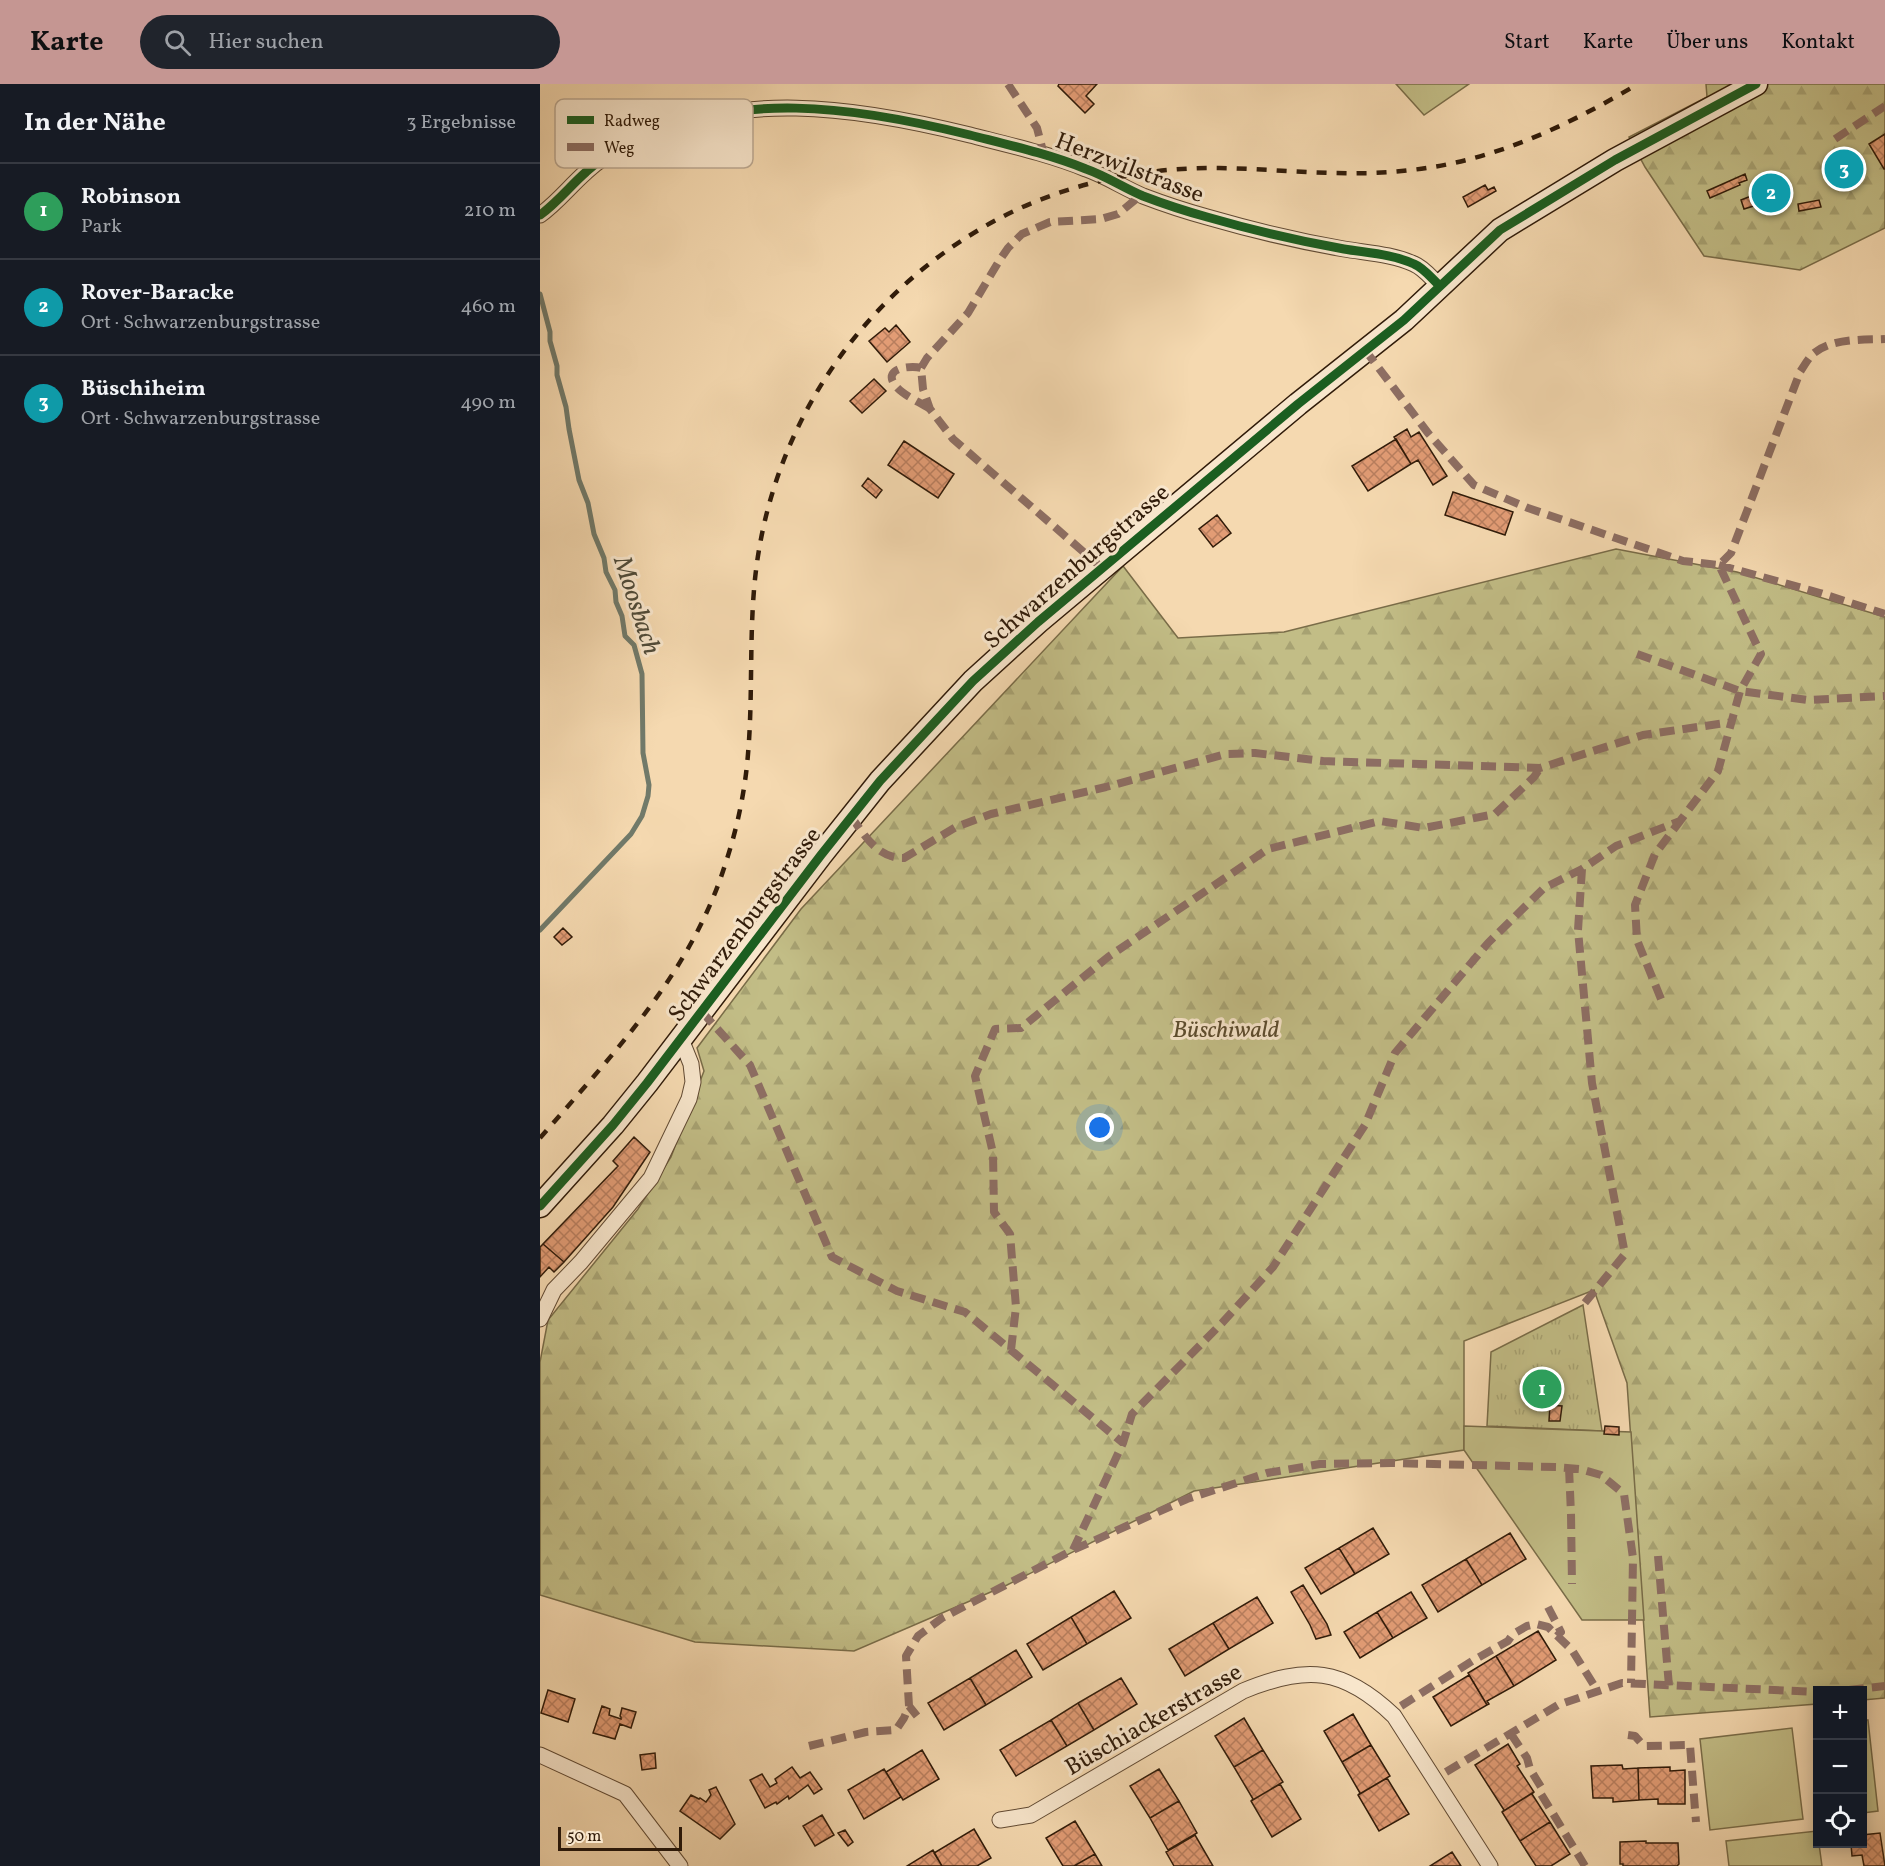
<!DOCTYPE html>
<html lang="de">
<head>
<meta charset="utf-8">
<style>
	body { margin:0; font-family:Vollkorn,serif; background:#20242c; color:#f1f3f6 }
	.controls { position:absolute; right:18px; bottom:18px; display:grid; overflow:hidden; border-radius:0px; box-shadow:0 3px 15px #0003 }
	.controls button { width:54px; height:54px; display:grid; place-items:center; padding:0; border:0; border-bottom:2px solid #363941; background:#171b24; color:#f1f3f6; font:30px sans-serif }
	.scale { position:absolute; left:18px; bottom:15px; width:124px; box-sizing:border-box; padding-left:6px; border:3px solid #301b09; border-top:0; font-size:16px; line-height:21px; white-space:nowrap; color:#301b09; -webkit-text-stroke:4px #f8e6cc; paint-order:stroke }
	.you { position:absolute; left:560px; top:1044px; width:21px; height:21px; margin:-15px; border:4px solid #fff; border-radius:50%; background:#1a73e8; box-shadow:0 0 0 9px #1a73e833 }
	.badge { display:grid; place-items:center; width:39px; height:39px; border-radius:50%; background:#c59692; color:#fff; font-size:20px; font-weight:700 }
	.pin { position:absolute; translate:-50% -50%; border:3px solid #fff; box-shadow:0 2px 6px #0006 }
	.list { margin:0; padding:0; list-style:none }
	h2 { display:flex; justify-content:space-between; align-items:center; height:78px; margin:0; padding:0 24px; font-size:26px }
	h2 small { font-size:20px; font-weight:400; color:#9ea1a6 }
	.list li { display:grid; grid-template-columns:39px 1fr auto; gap:18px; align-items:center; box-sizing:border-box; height:96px; padding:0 24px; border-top:2px solid #363941 }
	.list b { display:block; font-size:22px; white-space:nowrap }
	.list p { margin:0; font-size:20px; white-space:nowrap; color:#9ea1a6 }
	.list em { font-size:20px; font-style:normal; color:#9ea1a6 }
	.icon { flex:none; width:33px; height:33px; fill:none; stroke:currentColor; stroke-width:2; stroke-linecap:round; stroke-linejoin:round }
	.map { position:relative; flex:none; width:1345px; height:1782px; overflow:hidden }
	header { display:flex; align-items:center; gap:36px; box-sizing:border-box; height:84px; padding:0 30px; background:#c59692; color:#111 }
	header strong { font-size:28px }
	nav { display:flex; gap:33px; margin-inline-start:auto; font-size:21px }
	.search { width:420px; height:54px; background:#20242c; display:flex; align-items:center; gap:15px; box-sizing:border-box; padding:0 21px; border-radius:33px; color:#9ea1a6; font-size:22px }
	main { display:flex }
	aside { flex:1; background:#171b24 }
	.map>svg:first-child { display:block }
</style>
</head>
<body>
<header>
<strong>Karte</strong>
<div class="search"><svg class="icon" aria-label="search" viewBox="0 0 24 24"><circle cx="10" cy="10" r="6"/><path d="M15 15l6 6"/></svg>Hier suchen</div>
<nav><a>Start</a><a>Karte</a><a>Über uns</a><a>Kontakt</a></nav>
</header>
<main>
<aside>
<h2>In der Nähe<small>3 Ergebnisse</small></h2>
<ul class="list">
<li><span class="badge" style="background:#2e9e5b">1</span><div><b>Robinson</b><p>Park</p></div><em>210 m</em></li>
<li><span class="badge" style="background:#0f9aa8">2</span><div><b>Rover-Baracke</b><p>Ort · Schwarzenburgstrasse</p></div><em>460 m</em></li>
<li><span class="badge" style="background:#0f9aa8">3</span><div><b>Büschiheim</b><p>Ort · Schwarzenburgstrasse</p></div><em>490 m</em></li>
</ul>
</aside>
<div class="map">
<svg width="1345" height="1782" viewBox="0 0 1345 1782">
	<defs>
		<pattern id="grass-tufts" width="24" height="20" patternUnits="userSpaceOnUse" patternTransform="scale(1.5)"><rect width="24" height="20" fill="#c2bd86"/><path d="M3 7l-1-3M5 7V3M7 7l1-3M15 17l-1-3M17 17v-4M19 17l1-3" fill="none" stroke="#a7a272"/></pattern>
		<pattern id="forest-firs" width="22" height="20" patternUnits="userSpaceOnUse" patternTransform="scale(1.5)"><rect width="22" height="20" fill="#c2bd86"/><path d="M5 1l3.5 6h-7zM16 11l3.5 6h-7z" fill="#a7a272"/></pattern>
		<pattern id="building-cross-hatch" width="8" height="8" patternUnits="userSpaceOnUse" patternTransform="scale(1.5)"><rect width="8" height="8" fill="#e29c75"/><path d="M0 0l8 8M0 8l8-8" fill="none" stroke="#b87e5e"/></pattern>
	</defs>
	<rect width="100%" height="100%" fill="#f5d9b0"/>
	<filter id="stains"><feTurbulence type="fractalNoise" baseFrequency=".00333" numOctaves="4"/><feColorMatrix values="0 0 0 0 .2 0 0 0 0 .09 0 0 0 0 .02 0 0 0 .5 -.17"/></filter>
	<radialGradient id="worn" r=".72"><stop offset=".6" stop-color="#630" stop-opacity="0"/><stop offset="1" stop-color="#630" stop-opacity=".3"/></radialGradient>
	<path fill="url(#grass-tufts)" stroke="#796c48" stroke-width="1.5" d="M1043,1221L1062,1347L947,1342L951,1268Z"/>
	<path fill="url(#forest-firs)" stroke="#796c48" stroke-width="1.5" d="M1166,0H1345V144L1260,186L1164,172L1105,83L1089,53L1167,13Z
		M1076,465L1197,488L1345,533V1614L1323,1616L1322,1606H1278L1277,1620L1110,1633L1087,1299L1054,1206L924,1257V1366L654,1407L467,1501L314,1567L155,1558L0,1511V1278L8,1236L98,1125L131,1073L164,987L157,964L261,825L583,482L638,554L744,548Z"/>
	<path fill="#c2bd86" stroke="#796c48" stroke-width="1.5" d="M856,0H929L884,31Z
		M924,1342L1091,1348L1104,1536H1042L924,1366Z
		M1323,1636H1328L1338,1727L1323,1729Z
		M1252,1644L1263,1735L1170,1746L1160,1655Z
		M1277,1747L1278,1760H1279L1282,1782H1189L1186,1757Z"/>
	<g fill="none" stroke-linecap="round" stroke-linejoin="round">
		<path stroke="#717a6a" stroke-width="5" d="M0,210L10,248V257L17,282V291L26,323L29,345L39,396L48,419L54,450L64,474L66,488L75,506L76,518L82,532L85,552L94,561L102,590L103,669L109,701L108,712L102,732L91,750L0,846"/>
	</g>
	<path fill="url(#building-cross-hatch)" stroke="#301b09" stroke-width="1.5" d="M519,0H557L546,12L554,20L545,29L518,2Z
		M1345,50V85H1344L1329,60Z
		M1302,66L1320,95L1306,104L1287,75Z
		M1205,90L1207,96L1199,99L1200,101L1170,114L1167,107Z
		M1241,98L1248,118L1235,122L1233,116L1204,125L1201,116L1229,105V102Z
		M945,101L948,106L954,103L956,107L928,123L923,113Z
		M1279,116L1281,123L1259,127L1258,120Z
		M356,241L370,258L347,278L329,257L345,244L349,248Z
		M334,295L346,307L322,329L310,317Z
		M867,345L871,353L879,348L907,392L893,401L878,376L871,380L854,353Z
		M856,355L871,380L828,407L812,382Z
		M364,357L414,390L398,414L348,381Z
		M328,394L342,406L336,414L322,402Z
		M913,408L973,428L965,451L905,431Z
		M677,431L691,449L673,463L659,445Z
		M23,844L32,853L22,861L14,853Z
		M94,1053L110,1068L73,1123L24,1178L3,1160L78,1082L73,1077Z
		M3,1160L24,1178L14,1188L9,1183L0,1193V1163Z
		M1010,1321L1022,1322L1020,1337H1009Z
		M1065,1342L1079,1343V1351L1064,1350Z
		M833,1444L849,1470L815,1490L799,1464Z
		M970,1449L986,1475L942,1501L926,1475Z
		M799,1464L815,1490L781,1510L765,1484Z
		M926,1475L942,1501L898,1528L882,1501Z
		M763,1501L787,1540L791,1551L776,1555L770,1541L751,1508Z
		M574,1507L591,1534L547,1560L531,1533Z
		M871,1508L887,1534L853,1554L837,1528Z
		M717,1513L733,1539L689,1565L673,1539Z
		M837,1528L853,1554L820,1574L804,1548Z
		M531,1533L547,1560L503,1586L487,1560Z
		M673,1539L689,1565L645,1592L629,1565Z
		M998,1547L1016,1576L974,1602L956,1572Z
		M476,1566L492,1593L446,1621L430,1594Z
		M956,1572L974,1602L947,1617L949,1620L947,1621L928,1589Z
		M929,1591L947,1621L911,1642L893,1613Z
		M430,1594L446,1621L404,1646L388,1619Z
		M581,1594L597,1620L554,1646L538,1619Z
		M8,1606L35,1615L28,1638L1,1629Z
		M538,1619L554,1646L527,1662L511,1636Z
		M62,1622L70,1625L69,1631L81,1635V1633L80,1632L82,1624L96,1628L91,1644L80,1640L75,1655L53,1649Z
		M813,1630L831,1661L802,1678L784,1647Z
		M704,1634L723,1666L694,1683L675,1652Z
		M511,1636L527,1662L476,1692L460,1666Z
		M968,1660L980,1680L977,1682L994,1708L962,1728L964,1726L935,1681Z
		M831,1661L850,1692L818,1711L820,1709L802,1678Z
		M382,1666L399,1695L363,1716L346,1688Z
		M723,1666L743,1698L711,1717L713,1715L694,1683Z
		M115,1669L116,1684L102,1686L100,1671Z
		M1082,1681L1083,1685L1098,1684L1099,1716L1073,1718V1714H1053L1051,1682Z
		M252,1683L260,1694L270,1688L282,1705L274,1710L268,1701L249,1715L248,1712L237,1720L236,1718L225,1724L210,1696L222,1690L230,1703L237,1699L235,1695Z
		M1130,1683V1687L1145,1686V1720H1118V1715L1099,1716L1098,1684Z
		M344,1685L361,1713L324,1735L308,1706Z
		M619,1685L639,1717L610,1734L590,1702Z
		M847,1694L869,1730L839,1747L818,1711Z
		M740,1700L761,1735L732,1753L711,1717Z
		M176,1703L195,1740L180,1755L140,1727L151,1711L159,1715L160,1714L166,1718L171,1711L169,1706Z
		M994,1708L992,1710L1010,1738L980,1757L962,1728Z
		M639,1717L657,1749L628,1766L610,1734Z
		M282,1731L294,1751L275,1762L263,1742Z
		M535,1737L555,1770L534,1782H523L506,1754Z
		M1010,1738L1030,1770L1011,1782H996L980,1757Z
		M434,1745L451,1774L437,1782H402L394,1769Z
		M305,1746L313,1758L308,1762L298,1749Z
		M1340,1749L1345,1782H1324L1322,1771L1312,1772L1311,1760H1322V1751Z
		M655,1751L673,1782H634L626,1768Z
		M1106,1757V1759H1138L1139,1780L1137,1782H1083V1780H1080V1758Z
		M393,1766L402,1782H367Z
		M912,1768L921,1782H890Z
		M555,1770L562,1782H534Z"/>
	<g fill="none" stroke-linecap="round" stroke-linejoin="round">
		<defs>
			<path id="street" d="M0,131C17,119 30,102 46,88C58,77 71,68 86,61C194,4 317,23 430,51C469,61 509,70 546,85C566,92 584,104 603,112C624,120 645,127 667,133C712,146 758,157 804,165C828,169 852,170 874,180C884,184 892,195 900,202
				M0,1235L14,1206L41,1178L111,1094L149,1015L153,998L151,980L141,955
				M0,1671L85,1710L140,1782
				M460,1736L491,1731L703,1607C766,1581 803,1583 854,1632L950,1782"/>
			<path id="secondary" d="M0,1122L73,1041L107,999L281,771L340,697L433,597L498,538L758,320L864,236L960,146L1075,76L1216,0"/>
		</defs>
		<use href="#street" stroke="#614a33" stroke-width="17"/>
		<use href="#secondary" stroke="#301b09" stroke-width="25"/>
		<use href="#street" stroke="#f8e6cc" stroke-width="15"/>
		<use href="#secondary" stroke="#f8e6cc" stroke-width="22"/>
		<path stroke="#301b09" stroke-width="4.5" stroke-dasharray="10 10" stroke-linecap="butt" d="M0,1054C73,970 151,889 185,781C197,745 205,708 208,670C213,612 209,553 215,495C230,351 312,222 437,147C509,103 595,83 679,84C743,85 807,94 871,86C954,77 1027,42 1098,0"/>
		<path stroke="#8d6e63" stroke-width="8" stroke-dasharray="15 8" stroke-linecap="butt" d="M468,0L497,44L504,71
			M1295,55L1345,22
			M825,266L888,349L934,401L988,424L1143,477L1179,481L1191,469L1260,288C1264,282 1269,273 1274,269C1293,254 1323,256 1345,255
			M381,284C371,281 342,284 355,301C362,311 380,318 390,325
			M1179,481L1280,509L1345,530
			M561,483L413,355L390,325L383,305L381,284L387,274L428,229L459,177L468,164L482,150L510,138L561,135L578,130L601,111
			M1097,570L1200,607L1268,616L1345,612
			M311,732C324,751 338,775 364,774L416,743L451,730L566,703L686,670L715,669L783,677L1000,684L1103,651L1192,638
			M1042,785L1038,846L1052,999L1085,1170L1043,1221
			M1121,915L1097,856L1095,821L1115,770L1140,737
			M162,928L210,981L292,1173L357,1207L425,1228L583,1359
			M471,1266L476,1223L470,1150L454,1128L453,1069L435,992L455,945L481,944L568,873L728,765L840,737L884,744L955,730L994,693L1000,684
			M1029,1384L1031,1430L1032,1500
			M533,1466L583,1359L592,1330L682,1239L733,1183L825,1041L855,969L948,859L1004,804L1042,785L1076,762L1140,737L1178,687L1200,607L1221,570L1179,481
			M1118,1472L1129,1602
			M1008,1523L1021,1548L1017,1552
			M1309,1606L1345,1602
			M369,1622L377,1632
			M861,1622L932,1577L968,1557L973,1550L987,1542L996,1540L1008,1543L1032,1566L1057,1606
			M971,1650L987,1674L990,1685L1001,1703V1710L1045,1782
			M1088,1651L1095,1652L1102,1660L1106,1662L1150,1661L1156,1738
			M269,1662L326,1648L356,1646L364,1634L369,1622L366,1572L378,1552L402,1534L533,1466L647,1415L727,1389L780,1380L851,1379L1016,1383L1040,1385L1061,1391L1084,1410L1093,1474L1091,1599
			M906,1688L1018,1621L1082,1599L1278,1608"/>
		<defs>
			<path id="cycleway" d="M0,131C17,119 30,102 46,88C58,77 71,68 86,61C194,4 317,23 430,51C469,61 509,70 546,85C566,92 584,104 603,112C624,120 645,127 667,133C712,146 758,157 804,165C828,169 852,170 874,180C884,184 892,195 900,202
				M0,1122L73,1041L107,999L281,771L340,697L433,597L498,538L758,320L864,236L960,146L1075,76L1216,0"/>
		</defs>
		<use href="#cycleway" stroke="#f8e6cc" stroke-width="13"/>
		<use href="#cycleway" stroke="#1b5e20" stroke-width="9"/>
	</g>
	<g text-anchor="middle" stroke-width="6" stroke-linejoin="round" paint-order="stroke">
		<g font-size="24" fill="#301b09" stroke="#f8e6cc">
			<text transform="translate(590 83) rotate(21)" y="8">Herzwilstrasse</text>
			<text transform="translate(536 482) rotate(-41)" y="8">Schwarzenburgstrasse</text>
			<text transform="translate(204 840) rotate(-53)" y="8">Schwarzenburgstrasse</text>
			<text transform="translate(613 1635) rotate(-30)" y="8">Büschiackerstrasse</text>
		</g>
		<g font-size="24" font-style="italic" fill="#5c4c2e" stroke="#f8e6cc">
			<text x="686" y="953">Büschiwald</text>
		</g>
		<g font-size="26" font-style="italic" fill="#504b39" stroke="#f8e6cc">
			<text transform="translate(98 521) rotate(72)" y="9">Moosbach</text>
		</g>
	</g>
	<rect x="15" y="15" width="198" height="69" rx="9" fill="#f8e6cc" stroke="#bca992" stroke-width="1.5"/>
	<rect x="27" y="32" width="27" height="8" fill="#1b5e20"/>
	<rect x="27" y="59" width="27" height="8" fill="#8d6e63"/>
	<g font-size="16" fill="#301b09">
		<text x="64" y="42">Radweg</text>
		<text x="64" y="69">Weg</text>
	</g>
	<rect width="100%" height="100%" filter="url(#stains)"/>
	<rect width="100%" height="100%" fill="url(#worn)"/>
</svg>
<div class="controls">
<button>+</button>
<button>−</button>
<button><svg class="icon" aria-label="locate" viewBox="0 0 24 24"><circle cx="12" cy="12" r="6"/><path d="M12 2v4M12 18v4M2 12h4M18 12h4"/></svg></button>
</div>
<div class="scale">50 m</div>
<div class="you"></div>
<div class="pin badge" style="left:1002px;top:1305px;background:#2e9e5b">1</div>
<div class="pin badge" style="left:1231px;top:109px;background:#0f9aa8">2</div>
<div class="pin badge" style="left:1304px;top:85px;background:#0f9aa8">3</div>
</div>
</main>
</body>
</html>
